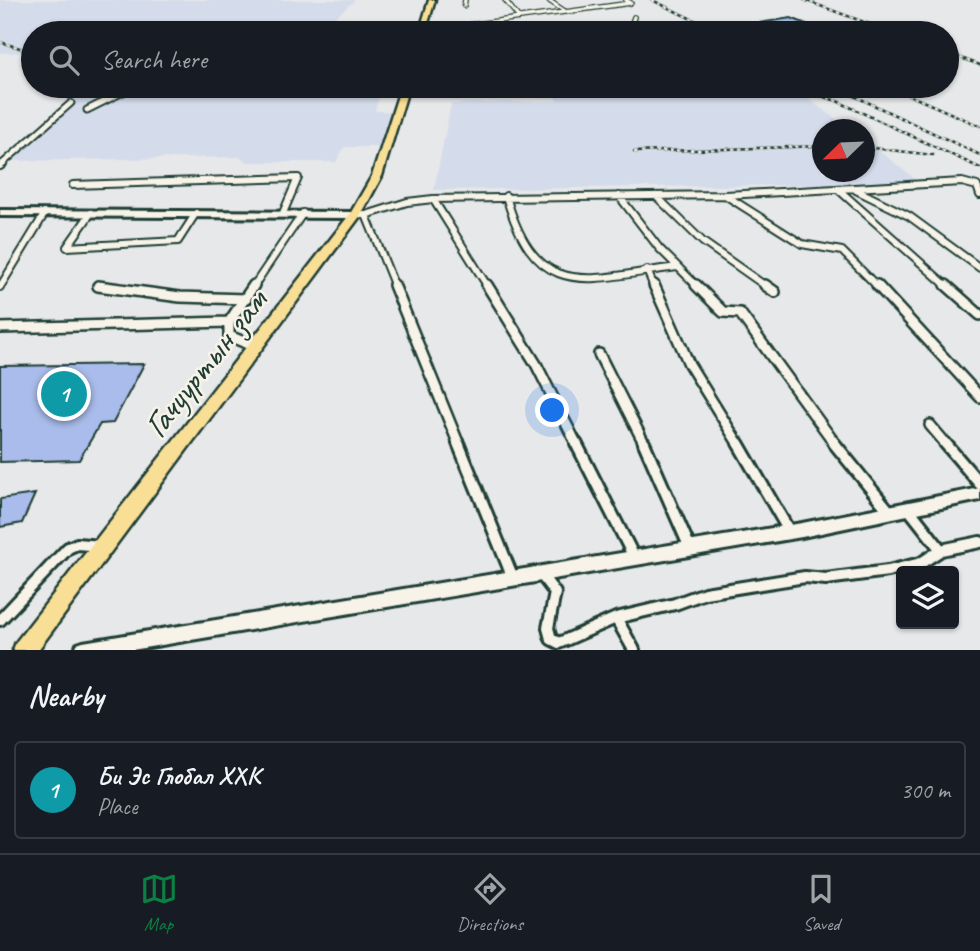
<!DOCTYPE html>
<html lang="en">
<head>
<meta charset="utf-8">
<style>
	body { margin:0; font-family:Caveat,sans-serif; background:#20242c; color:#f1f3f6 }
	.controls { position:absolute; right:21px; bottom:21px; display:grid; overflow:hidden; border-radius:7px; box-shadow:0 2px 5px #0004 }
	.controls button { width:63px; height:63px; display:grid; place-items:center; padding:0; border:0; border-bottom:2px solid #363941; background:#171b24; color:#f1f3f6; font:35px sans-serif }
	.compass { position:absolute; left:812px; top:119px; width:63px; height:63px; border-radius:50%; background:#171b24; box-shadow:0 2px 5px #0004; rotate:247deg }
	.you { position:absolute; left:553px; top:411px; width:24px; height:24px; margin:-18px; border:5px solid #fff; border-radius:50%; background:#1a73e8; box-shadow:0 0 0 10px #1a73e833 }
	.badge { display:grid; place-items:center; width:46px; height:46px; border-radius:50%; background:#0b8043; color:#fff; font-size:23px; font-weight:700 }
	.pin { position:absolute; translate:-50% -50%; border:4px solid #fff; box-shadow:0 2px 7px #0006 }
	.list { margin:0; padding:0; list-style:none }
	h2 { display:flex; justify-content:space-between; align-items:center; height:91px; margin:0; padding:0 28px; font-size:30px }
	h2 small { font-size:23px; font-weight:400; color:#9ea1a6 }
	.list li { display:grid; grid-template-columns:46px 1fr auto; gap:21px; align-items:center; box-sizing:border-box; height:98px; margin:0 14px 14px; padding:0 14px; border:2px solid #363941; border-radius:7px }
	.list b { display:block; font-size:26px; white-space:nowrap }
	.list p { margin:0; font-size:23px; white-space:nowrap; color:#9ea1a6 }
	.list em { font-size:23px; font-style:normal; color:#9ea1a6 }
	.icon { flex:none; width:38px; height:38px; fill:none; stroke:currentColor; stroke-width:2; stroke-linecap:round; stroke-linejoin:round }
	.map { position:relative; flex:none; width:980px; height:650px; overflow:hidden }
	.search { position:absolute; background:#171b24; box-shadow:0 2px 5px #0004; left:21px; right:21px; top:21px; height:77px; display:flex; align-items:center; gap:18px; box-sizing:border-box; padding:0 24px; border-radius:38px; color:#9ea1a6; font-size:26px }
	.sheet { height:203px; background:#171b24 }
	nav { display:flex; justify-content:space-around; align-items:center; box-sizing:border-box; height:98px; border-top:2px solid #363941; background:#171b24; font-size:19px; color:#9ea1a6 }
	nav a { display:grid; justify-items:center; gap:4px }
	nav .on { color:#0b8043 }
	.map>svg:first-child { display:block }
</style>
</head>
<body>
<div class="map">
<svg width="980" height="650" viewBox="0 0 980 650">
	<rect width="100%" height="100%" fill="#e7e8e9"/>
	<filter id="ink" filterUnits="userSpaceOnUse"><feTurbulence type="fractalNoise" baseFrequency=".0143" numOctaves="2"/><feDisplacementMap in="SourceGraphic" scale="14" xChannelSelector="R" yChannelSelector="G"/><feConvolveMatrix kernelMatrix="1 2 1 2 8 2 1 2 1" color-interpolation-filters="sRGB"/></filter>
	<g filter="url(#ink)">
		<path fill="#d4dbea" d="M0,0H355L333,19V33H33V52L0,53Z
			M88,86H382L375,111L393,112L382,147H344L336,162H248L239,157L11,161Z
			M621,86H713L717,91L793,88L850,129L822,130V172H864L865,140L920,183L434,190L451,104L557,101L553,93L623,90Z"/>
		<path fill="#a9bceb" stroke="#1f3d34" stroke-width="2" d="M791,18L829,33H783L759,23Z
			M144,364L113,423L100,424L79,460L0,462V366Z
			M35,494L22,523L0,527V499Z"/>
		<g fill="none" stroke-linecap="round" stroke-linejoin="round">
			<defs>
				<path id="street-far4" d="M505,0L519,18
					M548,0L566,12
					M464,6L465,0
					M631,26L634,17
					M444,33L461,26L631,3L626,0
					M575,33L636,26L663,33"/>
				<path id="street-far3" d="M87,110L135,86
					M1,165L71,103"/>
				<path id="street-far2" d="M0,166L3,164
					M73,185L298,178L283,213
					M839,190L948,287
					M856,190L909,216L980,268
					M725,195L802,244L842,251L878,287
					M506,196C537,305 589,278 677,267
					M619,196L659,248L698,287
					M656,196L703,242L767,287
					M433,199L488,287
					M91,213L67,247L178,241L196,213
					M362,215H366L395,287
					M366,215L407,202L433,199L725,195L962,182L977,186L980,195
					M647,270L654,287
					M98,286L103,287
					M0,287L45,213
					M253,287L303,213"/>
				<path id="street-far1" d="M254,285L229,322V336L256,347
					M394,285L459,445
					M487,285L536,364L577,445
					M654,285L689,364L739,445
					M696,285L723,312L740,313L836,445
					M765,285L775,292
					M877,285L980,397
					M946,285L980,315
					M98,286L180,297L246,299
					M0,328L229,322
					M599,354L645,445
					M930,425L947,445"/>
				<path id="street" d="M458,443L513,578
					M576,443L634,557
					M644,443L690,548
					M738,443L789,531
					M834,443L889,511
					M945,443L980,484
					M908,508L941,550
					M540,573L555,593L548,628L551,639L559,643L616,618L675,604L705,593L805,577L826,579L888,571L921,563L941,550L980,542
					M616,618L634,650
					M0,620L68,548L77,544L101,546"/>
				<path id="secondary" d="M0,210L355,212L359,215L355,218L0,216Z
					M980,488V500L802,537L132,650H75L77,644L83,642L802,523Z"/>
				<path id="highway" d="M429,0H435L425,33H419Z
					M401,86H409L382,176L361,215L38,650H13L16,642L350,214L372,176Z"/>
			</defs>
			<use href="#street-far4" stroke="#1f3d34" stroke-width="6"/>
			<use href="#street-far3" stroke="#1f3d34" stroke-width="9"/>
			<use href="#street-far2" stroke="#1f3d34" stroke-width="10"/>
			<use href="#street-far1" stroke="#1f3d34" stroke-width="14"/>
			<use href="#street" stroke="#1f3d34" stroke-width="16"/>
			<use href="#secondary" stroke="#1f3d34" stroke-width="6"/>
			<use href="#highway" stroke="#1f3d34" stroke-width="5"/>
			<use href="#street-far4" stroke="#f7f3e8" stroke-width="3.5"/>
			<use href="#street-far3" stroke="#f7f3e8" stroke-width="5"/>
			<use href="#street-far2" stroke="#f7f3e8" stroke-width="6"/>
			<use href="#street-far1" stroke="#f7f3e8" stroke-width="9"/>
			<use href="#street" stroke="#f7f3e8" stroke-width="10"/>
			<use href="#secondary" fill="#f7f3e8" fill-rule="evenodd"/>
			<use href="#highway" fill="#f9df96" fill-rule="evenodd"/>
			<defs>
				<path id="rail" d="M652,0L721,33
					M804,0L894,33
					M760,28L773,33
					M0,42L33,52
					M947,53L980,65
					M787,86L837,101L980,168
					M833,86L980,155
					M888,86L980,126
					M864,147L933,155
					M634,152L822,146"/>
			</defs>
			<use href="#rail" stroke="#1f3d34" stroke-width="2.5"/>
			<use href="#rail" stroke="#f7f3e8" stroke-width="2" stroke-dasharray="3.5" stroke-linecap="butt"/>
		</g>
	</g>
	<g text-anchor="middle" stroke-width="5" stroke-linejoin="round" paint-order="stroke">
		<g font-size="35" fill="#1f3d34" stroke="#f7f3e8">
			<text transform="translate(205 363) rotate(-52)" y="12">Гачууртын зам</text>
		</g>
	</g>
</svg>
<div class="controls">
<button><svg class="icon" aria-label="layers" viewBox="0 0 24 24"><path d="M12 4l9 5-9 5-9-5zM3 14l9 5 9-5"/></svg></button>
</div>
<svg class="compass" viewBox="-18 -18 36 36"><path d="M0-13l5 13h-10z" fill="#e53935"/><path d="M0 13l5-13h-10z" fill="#9ea1a6"/></svg>
<div class="you"></div>
<div class="pin badge" style="left:64px;top:394px;background:#0f9aa8">1</div>
<div class="search"><svg class="icon" aria-label="search" viewBox="0 0 24 24"><circle cx="10" cy="10" r="6"/><path d="M15 15l6 6"/></svg>Search here</div>
</div>
<section class="sheet">
<h2>Nearby<small></small></h2>
<ul class="list">
<li><span class="badge" style="background:#0f9aa8">1</span><div><b>Би Эс Глобал ХХК</b><p>Place</p></div><em>300 m</em></li>
</ul>
</section>
<nav>
<a class="on"><svg class="icon" aria-label="map" viewBox="0 0 24 24"><path d="M3 6l6-2 6 2 6-2v14l-6 2-6-2-6 2zM9 4v14M15 6v14"/></svg>Map</a>
<a><svg class="icon" aria-label="directions" viewBox="0 0 24 24"><path d="M12 3l9 9-9 9-9-9zM9 14v-3h6M13 9l2 2-2 2"/></svg>Directions</a>
<a><svg class="icon" aria-label="saved" viewBox="0 0 24 24"><path d="M7 4h10v16l-5-4-5 4z"/></svg>Saved</a>
</nav>
</body>
</html>
